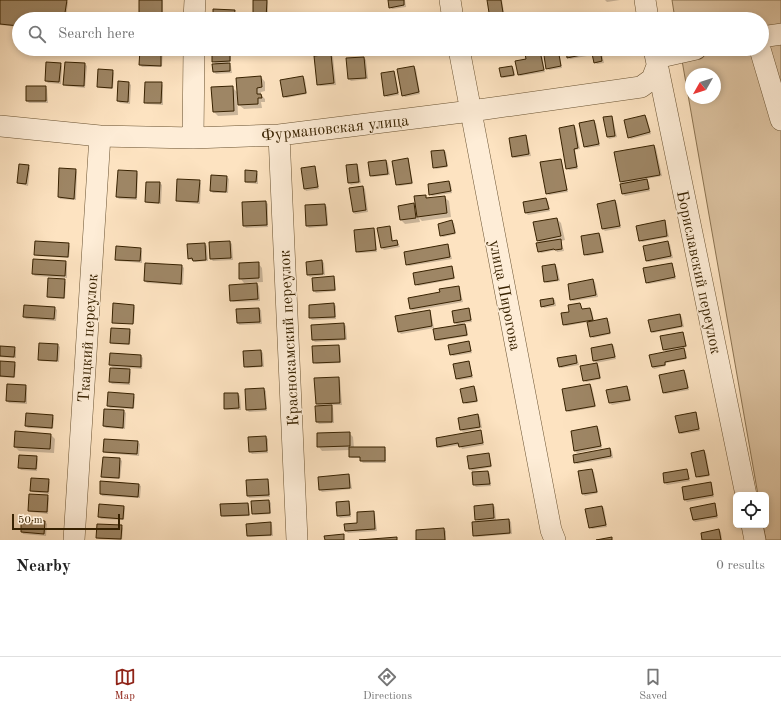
<!DOCTYPE html>
<html lang="en">
<head>
<meta charset="utf-8">
<style>
	body { margin:0; font-family:"Old Standard TT",serif; background:#f2f2f2; color:#222 }
	.controls { position:absolute; right:12px; bottom:12px; display:grid; overflow:hidden; border-radius:6px; box-shadow:0 2px 6px #0003 }
	.controls button { width:36px; height:36px; display:grid; place-items:center; padding:0; border:0; border-bottom:1px solid #e0e0e0; background:#fff; color:#222; font:20px sans-serif }
	.compass { position:absolute; left:685px; top:68px; width:36px; height:36px; border-radius:50%; background:#fff; box-shadow:0 2px 6px #0003; rotate:231deg }
	.scale { position:absolute; left:12px; bottom:10px; width:108px; box-sizing:border-box; padding-left:4px; border:2px solid #382201; border-top:0; font-size:11px; line-height:14px; white-space:nowrap; color:#382201; -webkit-text-stroke:3px #feedd7; paint-order:stroke }
	.list { margin:0; padding:0; list-style:none }
	h2 { display:flex; justify-content:space-between; align-items:center; height:52px; margin:0; padding:0 16px; font-size:17px }
	h2 small { font-size:13px; font-weight:400; color:#767676 }
	.icon { flex:none; width:22px; height:22px; fill:none; stroke:currentColor; stroke-width:2; stroke-linecap:round; stroke-linejoin:round }
	.map { position:relative; flex:none; width:781px; height:540px; overflow:hidden }
	.search { position:absolute; background:#fff; box-shadow:0 2px 6px #0003; left:12px; right:12px; top:12px; height:44px; display:flex; align-items:center; gap:10px; box-sizing:border-box; padding:0 14px; border-radius:22px; color:#767676; font-size:15px }
	.sheet { height:116px; background:#fff }
	nav { display:flex; justify-content:space-around; align-items:center; box-sizing:border-box; height:56px; border-top:1px solid #e0e0e0; background:#fff; font-size:11px; color:#767676 }
	nav a { display:grid; justify-items:center; gap:2px }
	nav .on { color:#8f2418 }
	.map>svg:first-child { display:block }
</style>
</head>
<body>
<div class="map">
<svg width="781" height="540" viewBox="0 0 781 540">
	<rect width="100%" height="100%" fill="#fde3c1"/>
	<filter id="stains"><feTurbulence type="fractalNoise" baseFrequency=".005" numOctaves="4"/><feColorMatrix values="0 0 0 0 .2 0 0 0 0 .09 0 0 0 0 .02 0 0 0 .5 -.17"/></filter>
	<radialGradient id="worn" r=".72"><stop offset=".6" stop-color="#630" stop-opacity="0"/><stop offset="1" stop-color="#630" stop-opacity=".3"/></radialGradient>
	<path fill="#dcc2a0" stroke="#8a7250" fill-rule="evenodd" d="M672,0H781V540H766L763,525H766V495H758L680,49H762V19H675ZM691,74H715V98H691Z"/>
	<path fill="#0003" d="M1,0L66,1L68,2L66,19H19V27L0,25Z
		M140,0H163V15L142,14L140,12Z
		M254,0H267L268,2V19H254Z
		M389,0H405L406,7L392,9L390,7Z
		M488,0H502L505,19H491Z
		M605,0H620L607,2Z
		M234,11L236,13V19H214Z
		M141,49H163L162,67H142L140,65Z
		M230,49L231,50V62H228L231,66L232,73L216,74L214,72L217,65L213,61Z
		M394,49H413V50L397,53Z
		M544,49H559L562,68L549,70L547,68Z
		M567,49H586L587,56L570,59L568,57Z
		M592,49H601L604,63L597,64L595,62Z
		M540,52L542,54L545,72L520,76L519,74L527,60Z
		M331,55L333,57L336,85L320,86L318,84Z
		M364,58L366,60L368,79L351,81L349,79Z
		M66,63L85,64L87,66L85,88L66,86L64,84Z
		M60,64L62,66L61,84L48,83L46,81Z
		M414,67L416,69L420,94L405,97L403,95Z
		M512,67L514,69L515,76L503,78L502,77Z
		M112,71L114,73L113,89L100,88L98,87Z
		M394,72L395,74L399,95L387,97L385,95Z
		M261,77L265,82V91L261,92V95L265,99V102H261L262,108L244,109L239,105L238,94H237L238,115L218,116L214,112L232,87L238,93Z
		M303,77L305,79L307,94L286,98L284,96Z
		M129,83L131,85L130,104L120,103L118,101Z
		M161,83L163,85V105L147,104L145,102Z
		M45,87L47,89L48,103H29L27,101Z
		M645,116L647,118L651,134L631,139L629,137Z
		M611,117L613,119L617,137L609,139L608,137Z
		M594,122L596,123L600,146L587,148L585,147Z
		M574,126L576,128L580,149L575,150L578,169L569,170L567,168Z
		M525,136L527,138L531,156L515,158L513,157Z
		M654,146L656,148L662,176L646,179L649,182L650,191L625,196L623,194V184L621,182L615,153Z
		M444,151L446,152L448,167L436,169L434,167Z
		M408,159L409,161L413,184L399,186L397,184Z
		M560,160L562,162L568,192L549,195L547,193Z
		M386,161L388,163L390,175L373,177L371,176Z
		M356,165L358,166L361,183L351,185L349,183Z
		M28,166L30,168L28,186L20,184L18,182Z
		M315,167L316,169L319,189L306,191L305,189Z
		M76,170L77,172L76,200L60,199L59,197Z
		M137,172L138,174L137,200L119,199L117,197Z
		M256,172L258,174V184L247,183L246,181Z
		M227,177L229,179L228,193H213L211,191Z
		M199,181L201,183L200,204L179,202L177,200Z
		M449,182L451,184L452,193L432,196L430,194Z
		M160,183L162,185L161,204L147,203L146,201Z
		M363,187L365,189L368,212L355,214L353,212Z
		M425,196L428,199L444,197L449,201L451,217L422,221L419,218L420,222L405,224L401,220L414,204L417,208Z
		M546,199L548,201L550,211L528,215L526,213Z
		M615,201L617,203L621,228L605,231L603,229L598,204Z
		M266,202L268,204V227L246,228L244,226Z
		M325,205L327,207L328,226L309,228L307,226Z
		M557,219L561,223L565,240L561,241L564,251L557,252L556,250L541,253L539,251L541,243L537,240Z
		M452,222L454,223L456,234L443,237L441,236Z
		M664,222L666,223L669,237L642,242L640,240Z
		M389,227L391,229L393,241H397L400,247L384,250L382,248Z
		M374,230L375,231L377,252L359,253L357,252Z
		M599,234L601,236L604,253L587,256L585,254Z
		M230,242L232,244L233,260L213,261L211,259Z
		M668,242L670,244L673,258L648,262L646,260Z
		M68,244L70,246L69,258L37,256L35,254Z
		M205,244L207,246L208,261L195,262L193,260H191L189,258Z
		M447,245L449,247L452,259L409,266L407,265Z
		M140,249L142,251V263L118,261L116,259Z
		M322,261L324,263L325,275L310,277L308,275Z
		M66,262L67,264V278L35,276L33,274Z
		M258,263L262,268L263,282L244,283L240,278Z
		M146,264L182,266L184,268L183,285L147,283L145,281Z
		M672,264L673,266L676,279L648,284L647,282Z
		M555,265L557,267L560,281L547,283L545,282Z
		M452,267L453,269L455,279L418,286L416,284Z
		M333,277L335,279L336,291L316,293L314,291Z
		M64,280L66,282L65,299L50,298L48,297Z
		M593,280L595,282L598,297L573,301L571,300Z
		M257,284L259,286L260,301L233,302L231,300Z
		M459,287L460,289L463,302L412,311L411,309L441,293Z
		M553,299L555,300L556,306L544,308L542,306Z
		M334,304L336,306V319L312,320L310,318V306Z
		M580,304L583,310L590,309L592,311L594,322L607,320L609,321L611,334L593,338L591,336L588,322L566,326L564,325L570,313Z
		M133,306L135,307L134,323L113,322Z
		M55,308L57,310L56,321L26,319L24,317Z
		M259,309L261,310L262,324L239,325L238,323L237,310Z
		M469,310L470,311L472,322L463,323L467,327L468,336L438,341L436,340L458,326L455,323Z
		M429,311L431,313L434,328L401,334L399,332L396,317Z
		M680,315L682,317L684,327L653,333L651,331Z
		M344,324L346,326L347,340L315,342L313,340L312,326Z
		M129,330L131,332L130,345L113,344L111,342Z
		M683,333L684,335L687,347L683,348L686,351L687,359L666,363V366L654,369L652,367L667,353L664,349Z
		M468,342L470,344L472,353L453,356L451,354Z
		M58,345L60,347L59,362L41,361L39,359Z
		M612,345L614,346L616,359L596,363L594,361L592,348Z
		M338,346L340,348L341,363L316,364L314,362Z
		M0,347L14,348L16,350V358L0,357Z
		M261,351L263,353L264,367L247,368L245,366Z
		M111,354L141,356L143,358L142,369L127,368L131,372L130,385L112,384L110,382L114,369L110,365Z
		M575,356L577,358L579,365L561,368L560,366Z
		M0,362L14,363L16,365L15,378L0,377Z
		M468,362L470,364L473,378L459,380L457,379Z
		M597,364L599,366L601,379L586,382L584,380Z
		M684,371L686,373L689,390L665,394L664,392Z
		M338,378L340,380L342,405H330L333,408L334,423L319,424L317,422L320,407L317,404Z
		M590,385L592,387L596,407L569,412L567,411Z
		M26,386L27,388V404L9,403L7,401Z
		M474,387L476,389L478,402L466,404L464,402Z
		M627,388L629,389L631,401L612,405L610,403L608,391Z
		M264,389L266,391L267,411L249,412L247,410Z
		M238,394L240,396L241,410H227L225,409Z
		M133,395L135,397L134,409L110,408L108,406Z
		M105,410L124,411L126,413L125,429L106,428L104,426Z
		M695,413L697,415L700,431L681,434L680,432Z
		M478,415L480,417L482,428L463,432L461,430L459,419Z
		M52,416L54,418L53,429L28,428L26,426Z
		M597,427L599,429L602,448L577,453L575,451Z
		M480,432L482,433L484,445L462,449L460,445L440,448L438,447Z
		M349,433L353,437L354,448H384L386,450V463H363L361,461V458H352L350,457V450L322,451L318,446Z
		M51,435L55,439L54,453L19,451L15,447Z
		M266,437L268,439V453L252,454L250,452L249,438Z
		M105,440L138,442L140,444L139,456L106,453L104,452Z
		M610,449L612,451L613,458L577,464L575,462Z
		M704,451L706,453L710,476L699,478L697,476Z
		M488,454L490,456L492,467L472,471L470,469L468,457Z
		M36,457L38,459L37,471L21,470L19,468Z
		M120,459L122,461L120,479L104,478L102,476Z
		M592,470L594,472L598,493L585,496L583,494Z
		M686,470L688,472L690,481L667,485L665,483L664,474Z
		M488,472L490,474L491,486L476,487L474,485Z
		M349,475L350,477L352,489L322,492L320,490L319,478Z
		M48,480L50,482L49,494L32,492L31,490Z
		M267,480L269,482L270,497L249,498L248,496L247,481Z
		M710,483L712,484L714,497L687,502L685,500L683,488Z
		M139,485L141,486L140,498L102,496L101,494Z
		M47,496L49,498L48,514L30,512L29,510Z
		M269,501L271,503V514L255,515L253,513Z
		M348,502L350,504L351,517L340,518L338,516Z
		M248,504L249,506L250,516L224,517L222,516Z
		M493,505L495,507L496,521L509,520L511,522L512,534L476,537L474,535L479,522L476,519Z
		M714,505L716,506L718,518L695,522L693,520L691,509Z
		M123,506L125,508L124,520L101,519L99,517Z
		M602,507L604,508L607,527L592,529L590,527Z
		M373,512L375,514L377,531L348,533L346,531L345,525L359,524Z
		M22,521L45,522L47,524L46,536L23,534L22,532Z
		M270,523L272,525L273,536L250,537L248,536Z
		M121,526L123,528L122,540L99,539L97,537Z
		M444,529L446,531V540H417Z
		M719,530L721,532L722,540H703Z"/>
	<path fill="#9e8665" stroke="#382201" d="M0,0H67L64,19H19V26L0,24Z
		M139,0H162V13H139Z
		M253,0H267L266,19H253Z
		M388,0H404V5L389,8Z
		M487,0H501L504,19H490Z
		M213,9L235,10L234,19H213Z
		M390,14V19H367V16Z
		M628,16L629,19H613Z
		M140,49H161V66L139,65Z
		M212,49H230V61L212,62Z
		M393,49H407L394,51Z
		M543,49H558L561,66L546,69Z
		M566,49H585L586,54L567,58Z
		M591,49H600L602,61L594,63Z
		M540,51L544,70L518,75L515,61L526,59L525,54Z
		M331,54L334,83L317,85L314,56Z
		M364,57L366,78L348,79L346,58Z
		M46,62L61,63L59,82L45,81Z
		M65,62L85,63L84,86L63,85Z
		M230,63V71L213,72L212,64Z
		M414,66L419,92L402,96L397,69Z
		M512,66L514,75L501,77L499,68Z
		M98,69L113,70L112,88L97,87Z
		M394,71L398,93L384,96L381,73Z
		M261,76L262,87L257,88V94H261L262,98H258V104L238,105L236,78Z
		M303,76L306,93L283,97L280,80Z
		M118,81L129,82L128,102L117,101Z
		M145,82H162L161,103H144Z
		M26,86H46V101H26Z
		M233,86L234,111L213,112L211,87Z
		M645,115L650,132L628,138L624,120Z
		M612,116L615,136L607,137L603,117Z
		M594,120L599,144L584,147L579,123Z
		M574,125L578,148L574,149L577,167L566,169L559,128Z
		M526,135L529,154L512,157L509,138Z
		M654,145L660,175L620,182L614,152Z
		M444,150L447,166L433,168L431,151Z
		M408,158L412,183L396,185L392,161Z
		M561,159L567,190L546,194L540,162Z
		M386,160L388,174L370,176L368,162Z
		M19,164L29,165L26,184L17,183Z
		M357,164L359,182L348,183L346,165Z
		M315,166L318,187L304,189L301,168Z
		M59,168L76,169L74,199L58,197Z
		M118,170L137,171L136,198L116,197Z
		M245,170L257,171L256,182H245Z
		M211,175L227,176L226,192L210,191Z
		M177,179L200,180L198,202L176,201Z
		M647,179L649,189L622,194L620,184Z
		M449,181L451,191L429,195L428,184Z
		M146,182H160L159,203L145,202Z
		M363,186L366,210L353,212L349,188Z
		M426,195V198L445,196L447,213L417,217L414,196Z
		M546,198L549,209L525,213L523,202Z
		M615,200L620,226L602,229L597,204Z
		M266,201L267,225L243,226L242,202Z
		M414,203L416,218L400,220L398,206Z
		M325,204L327,225L306,226L305,205Z
		M557,218L561,236L537,241L533,222Z
		M452,220L455,233L440,236L438,224Z
		M665,220L667,236L639,241L636,226Z
		M390,226L392,241L397,240L398,245L381,248L377,228Z
		M374,228L376,250L356,252L354,230Z
		M599,233L603,252L584,255L581,236Z
		M561,239L562,249L555,250L554,249L538,252L536,243Z
		M35,241L69,243L68,257L34,255Z
		M230,241L231,258L210,259L209,242Z
		M668,241L671,256L646,261L643,246Z
		M205,243L206,260L193,261L192,258L188,259L187,244Z
		M448,244L450,257L406,265L404,252Z
		M116,246L141,248L140,261L115,260Z
		M33,259L66,261L65,276L32,274Z
		M322,260L323,274L307,275L306,262Z
		M259,262V278L239,279V263Z
		M145,263L182,265L181,284L144,281Z
		M672,263L675,277L646,283L643,268Z
		M555,264L558,280L544,282L542,266Z
		M452,266L454,278L415,285L413,273Z
		M334,276L335,290L313,291L312,278Z
		M48,278L65,279L64,298L47,297Z
		M593,279L596,295L570,300L568,284Z
		M257,283L258,299L230,301L229,285Z
		M459,286L461,300L410,309L408,298L440,292L439,289Z
		M553,298L554,304L541,307L540,300Z
		M113,303L134,305L133,324L112,323Z
		M334,303L335,317L309,318V305Z
		M580,303L582,309L590,308L593,320L563,325L561,313L569,312L568,305Z
		M24,305L55,307L54,319L23,317Z
		M259,308L260,322L237,323L236,309Z
		M469,308L471,320L454,323L452,311Z
		M430,310L432,326L398,332L395,316Z
		M680,314L682,326L651,332L648,320Z
		M607,318L610,333L590,337L587,322Z
		M344,323L345,339L312,340L311,325Z
		M465,324L467,335L435,340L433,329Z
		M111,328L130,329L129,344L110,343Z
		M683,332L686,346L663,350L660,336Z
		M469,341L471,351L450,355L448,345Z
		M39,343L58,344L57,361L38,360Z
		M612,344L615,357L593,361L591,348Z
		M339,345L340,362L313,363L312,346Z
		M0,346L15,347L14,357L0,356Z
		M684,348L686,358L665,362V365L652,367L649,355Z
		M261,350L262,366L244,367L243,351Z
		M110,353L141,355V367L109,365Z
		M576,355L577,363L559,367L557,358Z
		M0,361L15,362L14,377L0,376Z
		M469,361L472,376L456,379L453,364Z
		M597,363L600,378L583,381L580,366Z
		M110,368L130,369L129,383L109,382Z
		M684,370L688,388L663,393L659,375Z
		M339,377L340,403L316,404L314,378Z
		M7,384L26,385L25,402L6,401Z
		M590,384L595,406L566,411L562,389Z
		M474,386L477,401L463,403L460,389Z
		M627,386L630,400L609,403L606,390Z
		M264,388L266,409L246,410L245,389Z
		M108,392L134,394L133,408L107,406Z
		M224,393H238L239,408L224,409Z
		M332,405V422H316L315,406Z
		M104,409L124,410L123,428L103,426Z
		M696,412L699,429L679,433L675,416Z
		M26,413L53,415L52,428L25,426Z
		M478,414L480,427L460,430L458,418Z
		M597,426L601,446L574,451L571,431Z
		M481,430L483,443L459,447L458,443L437,447L436,438Z
		M15,431L51,434L50,449L14,447Z
		M350,432V446L317,447V433Z
		M266,436L267,451L249,452L248,437Z
		M104,439L138,441L137,454L103,452Z
		M349,447H385V461H360V457H349Z
		M610,448L611,456L574,463L573,455Z
		M704,450L709,475L696,477L691,453Z
		M489,453L491,466L469,469L467,456Z
		M19,455L37,456L36,469L18,468Z
		M103,457L120,458L119,478L101,477Z
		M592,469L597,492L582,494L578,471Z
		M687,469L689,479L664,483L663,473Z
		M488,471L490,484L473,485L472,472Z
		M349,474L350,488L319,490L318,477Z
		M31,478L49,479L48,492L30,491Z
		M268,479L269,495L247,496L246,480Z
		M100,481L139,484L138,497L100,494Z
		M711,482L713,495L684,500L682,487Z
		M29,494L48,495L47,512L28,511Z
		M269,500L270,513L252,514L251,501Z
		M349,501L350,515L337,516L336,502Z
		M248,503L249,515L221,516L220,504Z
		M715,503L717,516L693,520L690,508Z
		M99,504L124,506L123,519L98,517Z
		M493,504L494,518L475,520L474,506Z
		M602,506L606,525L589,528L585,509Z
		M374,511L375,529L345,531L344,524L357,523V512Z
		M509,519L510,533L473,536L472,522Z
		M21,520L45,521L44,534L21,532Z
		M271,522V535L247,536L246,524Z
		M97,524L122,525L121,539L96,538Z
		M444,528L445,540H416V530Z
		M719,529L721,540H702L701,533Z
		M344,534V540H325L324,536Z
		M397,537V540H359Z
		M612,537V540H596Z"/>
	<g fill="none" stroke-linecap="round" stroke-linejoin="round">
		<defs>
			<path id="minor" d="M450,0L453,19
				M645,0L648,19
				M194,19L195,0
				M762,37L781,34
				M459,49L551,530L555,540
				M654,49L746,495
				M760,49L781,120
				M656,58L696,49
				M0,126L100,136L193,138L279,135L471,111L641,87L652,79L657,66
				M279,135L297,540
				M193,138L194,49
				M752,525L755,540
				M74,540L100,136"/>
		</defs>
		<use href="#minor" stroke="#695231" stroke-width="22"/>
		<use href="#minor" stroke="#feedd7" stroke-width="21"/>
	</g>
	<g text-anchor="middle" stroke-width="3" stroke-linejoin="round" paint-order="stroke">
		<g font-size="16" fill="#382201" stroke="#feedd7">
			<text transform="translate(335 127) rotate(-6)" y="6">Фурмановская улица</text>
			<text transform="translate(700 272) rotate(78)" y="6">Бориславский переулок</text>
			<text transform="translate(506 295) rotate(79)" y="6">улица Пирогова</text>
			<text transform="translate(87 338) rotate(-86)" y="6">Ткацкий переулок</text>
			<text transform="translate(288 338) rotate(-93)" y="6">Краснокамский переулок</text>
		</g>
	</g>
	<rect width="100%" height="100%" filter="url(#stains)"/>
	<rect width="100%" height="100%" fill="url(#worn)"/>
</svg>
<div class="controls">
<button><svg class="icon" aria-label="locate" viewBox="0 0 24 24"><circle cx="12" cy="12" r="6"/><path d="M12 2v4M12 18v4M2 12h4M18 12h4"/></svg></button>
</div>
<svg class="compass" viewBox="-18 -18 36 36"><path d="M0-13l5 13h-10z" fill="#e53935"/><path d="M0 13l5-13h-10z" fill="#767676"/></svg>
<div class="scale">50 m</div>
<div class="search"><svg class="icon" aria-label="search" viewBox="0 0 24 24"><circle cx="10" cy="10" r="6"/><path d="M15 15l6 6"/></svg>Search here</div>
</div>
<section class="sheet">
<h2>Nearby<small>0 results</small></h2>
<ul class="list">
</ul>
</section>
<nav>
<a class="on"><svg class="icon" aria-label="map" viewBox="0 0 24 24"><path d="M3 6l6-2 6 2 6-2v14l-6 2-6-2-6 2zM9 4v14M15 6v14"/></svg>Map</a>
<a><svg class="icon" aria-label="directions" viewBox="0 0 24 24"><path d="M12 3l9 9-9 9-9-9zM9 14v-3h6M13 9l2 2-2 2"/></svg>Directions</a>
<a><svg class="icon" aria-label="saved" viewBox="0 0 24 24"><path d="M7 4h10v16l-5-4-5 4z"/></svg>Saved</a>
</nav>
</body>
</html>
